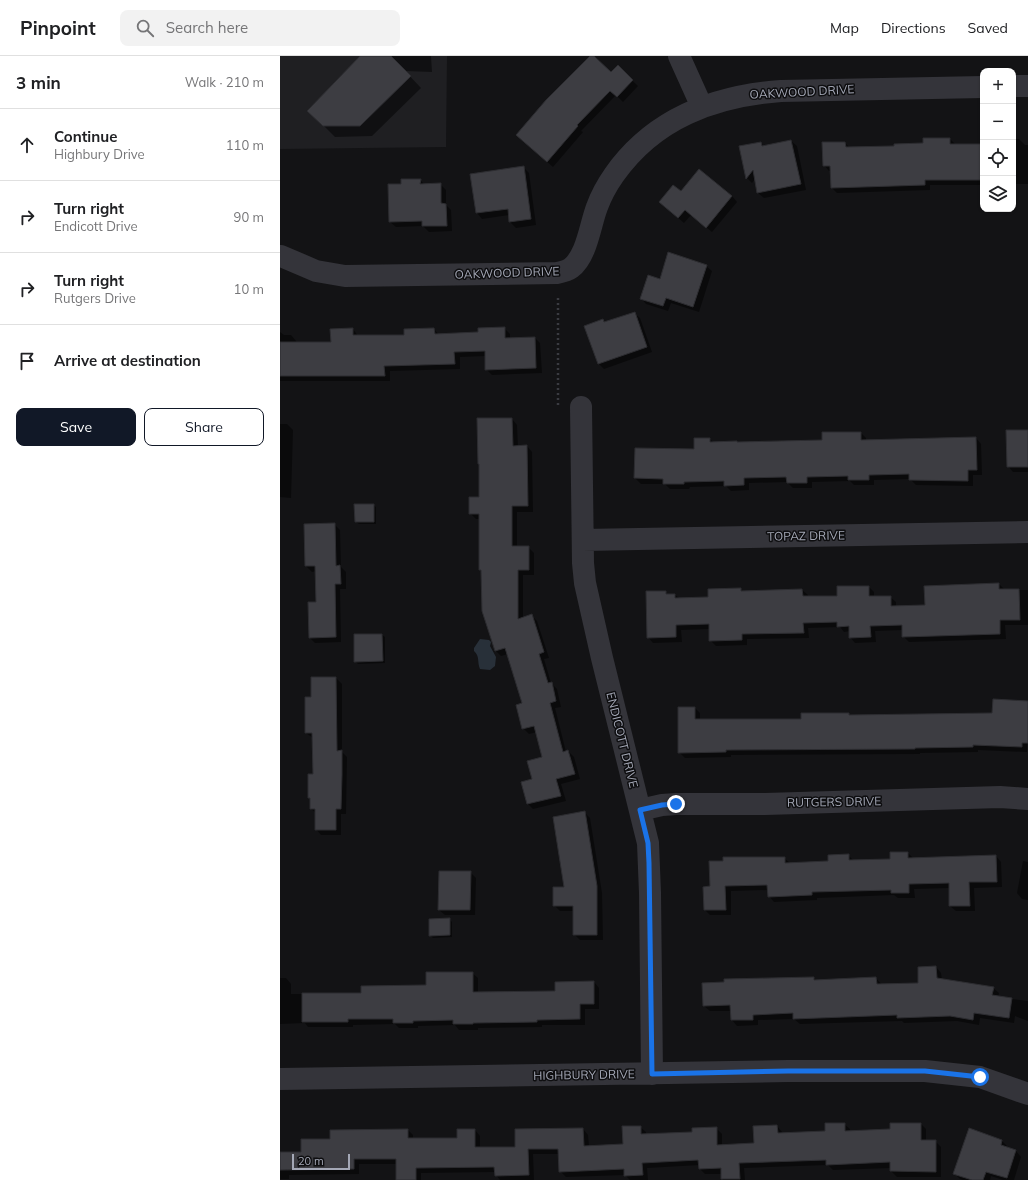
<!DOCTYPE html>
<html lang="en">
<head>
<meta charset="utf-8">
<style>
	body { margin:0; font-family:Mulish,sans-serif; background:#f2f2f2; color:#202124 }
	.controls { position:absolute; right:12px; top:12px; display:grid; overflow:hidden; border-radius:8px; box-shadow:0 1px 3px #0004 }
	.controls button { width:36px; height:36px; display:grid; place-items:center; padding:0; border:0; border-bottom:1px solid #e0e0e0; background:#fff; color:#202124; font:20px sans-serif }
	.scale { position:absolute; left:12px; bottom:10px; width:58px; box-sizing:border-box; padding-left:4px; border:2px solid #a4a8b6; border-top:0; font-size:11px; line-height:14px; white-space:nowrap; color:#a4a8b6; -webkit-text-stroke:3px #0e0e10; paint-order:stroke }
	.stop { position:absolute; width:12px; height:12px; margin:-9px; border:3px solid #1a73e8; border-radius:50%; background:#fff }
	.stop.end { background:#1a73e8; border-color:#fff; box-shadow:0 1px 4px #0008 }
	.list { margin:0; padding:0; list-style:none }
	h2 { display:flex; justify-content:space-between; align-items:center; height:52px; margin:0; padding:0 16px; font-size:17px }
	h2 small { font-size:13px; font-weight:400; color:#757577 }
	.list li { display:grid; grid-template-columns:26px 1fr auto; gap:12px; align-items:center; box-sizing:border-box; height:72px; padding:0 16px; border-top:1px solid #e0e0e0 }
	.list b { display:block; font-size:15px; white-space:nowrap }
	.list p { margin:0; font-size:13px; white-space:nowrap; color:#757577 }
	.list em { font-size:13px; font-style:normal; color:#757577 }
	.actions { display:flex; gap:8px; padding:12px 16px }
	.actions a { flex:1; padding:9px 0; border:1px solid #111827; border-radius:8px; text-align:center; font-size:14px; color:#111827 }
	.actions .main { background:#111827; color:#fff }
	.icon { flex:none; width:22px; height:22px; fill:none; stroke:currentColor; stroke-width:2; stroke-linecap:round; stroke-linejoin:round }
	.map { position:relative; flex:none; width:748px; height:1124px; overflow:hidden }
	header { display:flex; align-items:center; gap:24px; box-sizing:border-box; height:56px; padding:0 20px; background:#fff; border-bottom:1px solid #e0e0e0 }
	header strong { font-size:19px }
	nav { display:flex; gap:22px; margin-inline-start:auto; font-size:14px }
	.search { width:280px; height:36px; background:#f2f2f2; display:flex; align-items:center; gap:10px; box-sizing:border-box; padding:0 14px; border-radius:8px; color:#757577; font-size:15px }
	main { display:flex }
	aside { flex:1; background:#fff }
	.map>svg:first-child { display:block }
</style>
</head>
<body>
<header>
<strong>Pinpoint</strong>
<div class="search"><svg class="icon" aria-label="search" viewBox="0 0 24 24"><circle cx="10" cy="10" r="6"/><path d="M15 15l6 6"/></svg>Search here</div>
<nav><a>Map</a><a>Directions</a><a>Saved</a></nav>
</header>
<main>
<aside>
<h2>3 min<small>Walk · 210 m</small></h2>
<ul class="list">
<li><svg class="icon" aria-label="ahead" viewBox="0 0 24 24"><path d="M12 20V5M6 11l6-6 6 6"/></svg><div><b>Continue</b><p>Highbury Drive</p></div><em>110 m</em></li>
<li><svg class="icon" aria-label="right" viewBox="0 0 24 24"><path d="M7 20v-9h11M14 6l5 5-5 5"/></svg><div><b>Turn right</b><p>Endicott Drive</p></div><em>90 m</em></li>
<li><svg class="icon" aria-label="right" viewBox="0 0 24 24"><path d="M7 20v-9h11M14 6l5 5-5 5"/></svg><div><b>Turn right</b><p>Rutgers Drive</p></div><em>10 m</em></li>
<li><svg class="icon" aria-label="arrive" viewBox="0 0 24 24"><path d="M6 21V4h12l-3 4 3 4H6"/></svg><div><b>Arrive at destination</b></div></li>
</ul>
<div class="actions"><a class="main">Save</a><a>Share</a></div>
</aside>
<div class="map">
<svg width="748" height="1124" viewBox="0 0 748 1124">
	<rect width="100%" height="100%" fill="#131315"/>
	<path fill="#1f1f22" d="M0,0H167L166,91L0,93Z"/>
	<path fill="#283039" d="M200,583L209,584L211,586L210,590L216,601L215,610L210,614L200,613C197,606 200,600 194,595V592Z"/>
	<path fill="#0007" d="M80,0H151L152,16L125,15L141,32L92,80L55,81L29,55L80,2Z
		M312,0L331,18L338,11L358,30L343,46L336,39L301,75L303,76L273,111L243,85Z
		M670,83L675,88L703,89V129H650V134L557,137L552,132L551,115H549L544,109L565,87L570,92L615,91L644,88Z
		M733,83H739L745,89H748V128H733Z
		M511,85L517,90L526,134L484,142L478,137L475,123L472,127L467,122L460,91L481,87L484,90Z
		M244,112L249,117L256,169L236,172L230,166L229,159L202,163L197,157L191,119Z
		M140,124L145,129L160,128L166,134V149L171,154L172,175L149,176L143,170L116,171L110,166L122,129Z
		M401,137L452,140L457,146L432,176L411,159L404,167L380,146Z
		M426,210L432,215L419,256L391,247L388,255L366,248L361,242L381,224Z
		M354,257L360,262L372,296L324,313L319,308Z
		M224,272L230,278V283L255,282L260,287L262,317L212,319L206,313V300L180,301V313L110,315V325H0V276L4,279H11L16,285L17,287H52L73,273L78,280H125L154,273L159,279L199,277Z
		M232,363L237,369L238,391L247,390L252,396L253,456H237V491H248L254,497V519H243V562L252,560L257,565L269,602L264,603L271,627L277,633L281,651L275,652L286,696L288,695L294,701L300,723L281,728L286,745L253,753L248,748L253,724L263,702L257,676L249,678L243,672V648L228,598L221,600L216,595L202,516L200,514V463H196L190,457L200,442V409L199,408Z
		M0,368H7L13,374L11,442L0,441Z
		M748,375V416H733L728,410Z
		M581,377L586,382V385L696,382L701,388L702,419H693V430L636,429L630,423L594,424V429H574L570,425L532,426V432H513L507,426L469,427V434L451,435L446,430L410,431L409,433H390L385,428H361L355,422L356,393L415,394L430,383L433,386L543,385Z
		M93,449L96,451V468H79L76,466Z
		M54,468L60,474L61,511L66,516V533H60L61,586L35,587L30,582L37,547L36,515L32,516L26,510Z
		M719,528L725,534H748V569H725L726,583L629,586L623,580V574L595,575L596,586L575,587L570,581V575L564,576L560,571L528,572L529,582L467,583V589L436,590L430,584V573L401,574L402,586L373,587L368,581L385,536L388,539H395L399,542H429L460,533L463,536L522,534L528,539V541H558L589,531L594,536V541H610L616,546V551L646,550Z
		M102,579L105,581V607L78,608L75,605Z
		M56,622L62,628V696L67,701L66,758H61V779H41L36,773V757L31,753V743L29,741L34,719L33,682L26,677L32,642Z
		M748,646L747,696L698,694V696L640,697V698L451,699V701L405,702L399,696L415,652L420,657V664H522L569,658L570,660L713,658Z
		M305,757L310,762L322,837L323,884H300L294,878V855H280L274,849L285,832Z
		M628,797L634,803L716,800L721,806L722,831L694,832L695,855H676L670,850V832L634,833L635,842H618L614,839L537,842V844L494,846L489,840L488,834L451,835V859H430L425,854L431,831L504,802L510,807L549,806L568,799L574,805L611,804Z
		M743,805L748,806V844L742,843L737,837Z
		M190,816L196,822L195,859H165L159,854Z
		M169,863L172,866V881L153,882L150,879Z
		M656,911L661,917L662,924L713,932L719,937L718,941L748,945V965L735,960L734,967L700,962L699,969L677,965L624,967L622,965L520,968L514,963L478,964V969L457,970L452,964L451,955H430L424,950L534,922L536,924L596,922L602,929L639,928Z
		M192,917L198,922V937L276,936L314,926L319,932V953H305V969H262V971L198,972V974H179L175,969L138,970V972H119L115,968L73,969V971H28L25,967L0,968V922H6L11,928V938H82L147,930Z
		M564,1068L570,1073V1076L611,1074L641,1068L646,1073V1085H655L661,1091V1121H617L611,1115V1112L553,1114L548,1109L464,1112L465,1124H443L442,1118H425L420,1113V1109L367,1112L368,1124H350L345,1119L286,1121L280,1115V1098H253L254,1124H220L216,1119V1116L141,1117V1124H117V1108H79V1118L9,1119V1123H0V1097H22L52,1084L128,1074L133,1079V1083H178L195,1074L200,1080V1092H236L303,1073L308,1079L309,1090L344,1089L360,1071L366,1076V1079L413,1077L436,1072L442,1078V1089L475,1088L497,1070L502,1076L503,1078L546,1076Z
		M722,1085L727,1090V1092L736,1095L741,1101L734,1124H723L711,1120L710,1124H683L680,1123L674,1117Z"/>
	<path fill="#3d3d42" stroke="#2d2d31" d="M80,0H111L131,20L80,70H43L27,55Z
		M310,0H314L331,16L338,9L353,24L337,41L330,35L297,69L298,70L267,106L236,79L266,44Z
		M643,82H670V88H703V124H645V129L551,132L550,110H543L542,86H565L566,91L614,90V88L643,87Z
		M511,84L521,128L477,137L473,114L466,123L459,90L481,86L482,90Z
		M244,110L251,163L229,166L228,153L196,157L190,118Z
		M419,113L452,140L426,172L405,154L398,162L379,146L393,129L401,135Z
		M121,123H141L140,128L161,127V147L166,148L167,170H142V165L109,166L108,128H121Z
		M388,196L427,209L413,251L386,242L383,250L360,243L368,219L380,223Z
		M355,256L367,291L318,308L304,270L323,263L324,266Z
		M225,271V282L255,281L256,312L205,314V295L174,296L175,308L104,310L105,320H0V286H51L50,273L73,272V279H124V273L154,272L155,278L198,276V272Z
		M197,362H232L233,390L247,389L248,450H232V490H249V514H238V563L252,558L264,596L259,598L268,627L272,626L276,645L270,647L283,696L288,694L295,718L276,723L281,740L247,748L241,726L252,723L247,705L262,701L254,670L242,673L236,649L242,647L225,592L215,595L202,555L201,514H199V458H189V441H199V408H198Z
		M726,374H748V411H727Z
		M542,376H581V384L696,381L697,414H688V425L629,424V418L589,419V424H568V420L527,421V427H507L506,421L464,422V429L444,430V425L404,426V428H383V423L354,422L355,392L414,393V382H430V386L457,385V386L542,384Z
		M74,448H94V466H75Z
		M55,467L56,510L60,509L61,528H55L56,581L29,582L28,546H36L35,510H25L24,468Z
		M719,527V533H739L740,564H720V578L622,581V569L590,570L591,581L569,582V570L557,571V566L523,567L524,577L462,578V584L429,585V568L396,569V581L367,582L366,535H386V538H395V542L428,541V533L461,532V535L522,533L523,540H557V530H589V540H611V550L645,549L644,530Z
		M74,578H102L103,605L74,606Z
		M31,621H56L57,695L62,694V719L61,753H56V774H35V753H30V742H28V718H33L32,677H25V641H31Z
		M713,643L748,645V687H742V691L693,689V691L635,692V693L446,694V696L398,697V651H415V663H521V657H569V659L712,657Z
		M305,755L317,830V879H293V850H273V831H284L273,761Z
		M610,796H628V802L716,799L717,826H689L690,850H669V827L629,828V837H611V834L532,836V839L488,841L487,829L445,830L446,854H424L423,831L430,830L429,805H443V801H505V807L548,805V799L569,798V804L610,803Z
		M159,815H191L190,854H158Z
		M170,862V879L149,880V863Z
		M656,910L657,922L714,931L712,939L732,942L729,962L694,957L693,964L670,960L617,962V959L513,963V957L473,959V964H451L450,949L423,950L422,927L444,926V923L534,921V924L596,921L597,928L638,927V911Z
		M146,916H193V936L275,935V926L314,925V948H300V963L257,964V966L193,967V968H173V964L133,965V967H113V963H68V966H22V937H81V930L146,929Z
		M545,1067H565V1075L610,1073V1067H641V1084H656V1116L610,1115V1106L546,1109V1104L459,1107L460,1123H441V1112L419,1113L418,1104L362,1107L363,1119L344,1120V1113L279,1116L278,1093H248L249,1119L215,1120L214,1111L136,1112V1124H116V1103H74V1113L0,1114V1096H21V1083H50V1074L128,1073V1082H177V1073H195V1091H235V1073L303,1072L304,1090L343,1088L342,1070H361V1078L412,1076V1072L437,1071V1089L474,1087L473,1070L497,1069L498,1077L545,1075Z
		M689,1072L722,1084L721,1089L736,1094L727,1122L706,1116L703,1124H692L673,1118Z"/>
	<g fill="none" stroke-linecap="round" stroke-linejoin="round">
		<path stroke="#3a3b41" stroke-width="2.5" stroke-dasharray="2 3" stroke-linecap="butt" d="M278,242V350"/>
		<path stroke="#34343a" stroke-width="22" d="M399,0L422,51
			M733,30H748
			M1,200L36,215L65,220L277,217C282,216 287,215 291,212C307,200 310,169 317,151C321,140 327,129 334,119C374,62 434,40 501,35L703,31
			M301,351L303,507L305,527L322,602L368,787L370,837L372,1018
			M303,484L748,476
			M360,754L382,749L396,748H485L720,741L748,743
			M0,1023L508,1015H645L700,1021L748,1038"/>
	</g>
	<g fill="none" stroke-linecap="round" stroke-linejoin="round">
		<path stroke="#1a73e8" stroke-width="5" d="M396,748L382,749L360,754L368,787L369,807L372,1018L508,1015H645L700,1021"/>
	</g>
	<g text-anchor="middle" stroke-width="3" stroke-linejoin="round" paint-order="stroke">
		<g font-size="12" fill="#a4a8b6" stroke="#0e0e10">
			<text transform="translate(522 36) rotate(-3)" y="4">OAKWOOD DRIVE</text>
			<text transform="translate(227 217) rotate(-2)" y="4">OAKWOOD DRIVE</text>
			<text transform="translate(526 480) rotate(-1)" y="4">TOPAZ DRIVE</text>
			<text transform="translate(342 684) rotate(76)" y="4">ENDICOTT DRIVE</text>
			<text transform="translate(554 746) rotate(-1)" y="4">RUTGERS DRIVE</text>
			<text transform="translate(304 1019) rotate(-1)" y="4">HIGHBURY DRIVE</text>
		</g>
	</g>
</svg>
<div class="controls">
<button>+</button>
<button>−</button>
<button><svg class="icon" aria-label="locate" viewBox="0 0 24 24"><circle cx="12" cy="12" r="6"/><path d="M12 2v4M12 18v4M2 12h4M18 12h4"/></svg></button>
<button><svg class="icon" aria-label="layers" viewBox="0 0 24 24"><path d="M12 4l9 5-9 5-9-5zM3 14l9 5 9-5"/></svg></button>
</div>
<div class="scale">20 m</div>
<div class="stop" style="left:700px;top:1021px"></div>
<div class="stop end" style="left:396px;top:748px"></div>
</div>
</main>
</body>
</html>
